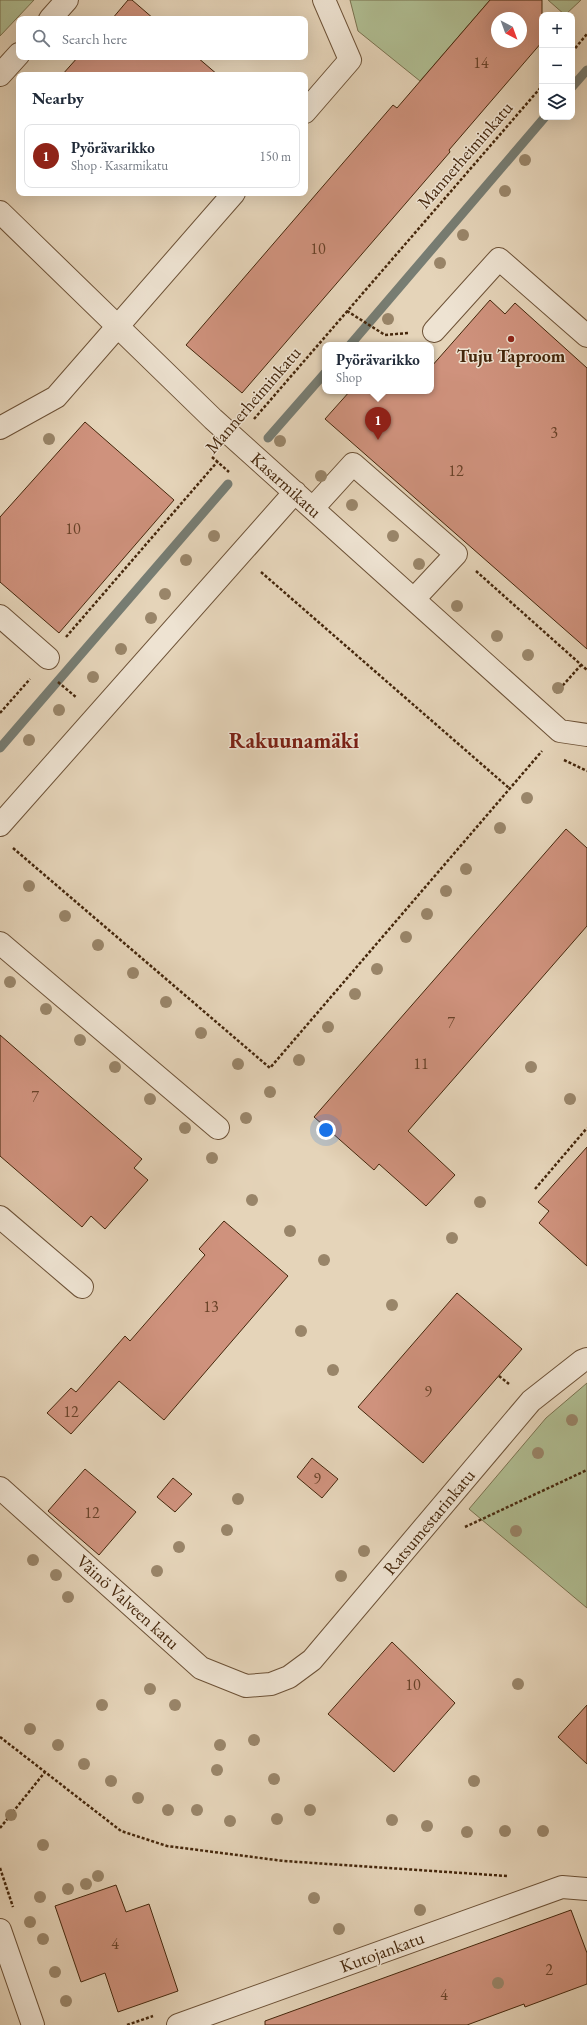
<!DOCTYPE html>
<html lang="en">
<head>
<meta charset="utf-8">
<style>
	body { margin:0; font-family:"EB Garamond",serif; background:#f6f6f7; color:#1f2937 }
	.controls { position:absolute; right:12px; top:12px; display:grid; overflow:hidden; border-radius:8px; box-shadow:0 4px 16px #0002 }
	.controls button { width:36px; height:36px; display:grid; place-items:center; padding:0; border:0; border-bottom:1px solid #e0e1e3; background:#fff; color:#1f2937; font:20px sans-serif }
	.compass { position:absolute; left:491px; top:12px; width:36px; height:36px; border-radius:50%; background:#fff; box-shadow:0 4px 16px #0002; rotate:139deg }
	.you { position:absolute; left:326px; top:1130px; width:14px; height:14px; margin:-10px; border:3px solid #fff; border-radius:50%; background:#1a73e8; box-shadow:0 0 0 6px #1a73e833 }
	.badge { display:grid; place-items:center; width:26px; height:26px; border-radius:50%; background:#8f2418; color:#fff; font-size:13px; font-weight:700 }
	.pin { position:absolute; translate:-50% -33px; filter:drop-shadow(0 1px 2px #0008) }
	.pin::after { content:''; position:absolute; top:21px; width:14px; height:12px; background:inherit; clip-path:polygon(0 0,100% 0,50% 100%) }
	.popup { position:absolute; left:322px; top:342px; width:112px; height:52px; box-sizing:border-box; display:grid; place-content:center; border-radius:8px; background:#fff; filter:drop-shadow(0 1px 3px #0005); font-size:13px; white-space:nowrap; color:#747a83 }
	.popup b { font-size:15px; color:#1f2937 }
	.popup::after { content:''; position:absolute; left:50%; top:100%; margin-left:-8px; border:8px solid transparent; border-top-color:#fff }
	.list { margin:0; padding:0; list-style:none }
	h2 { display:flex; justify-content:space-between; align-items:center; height:52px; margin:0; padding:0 16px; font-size:17px }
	h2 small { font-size:13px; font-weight:400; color:#747a83 }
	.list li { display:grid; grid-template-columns:26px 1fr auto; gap:12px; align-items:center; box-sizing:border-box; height:64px; margin:0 8px 8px; padding:0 8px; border:1px solid #e0e1e3; border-radius:8px }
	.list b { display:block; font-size:15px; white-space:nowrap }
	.list p { margin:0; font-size:13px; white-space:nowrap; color:#747a83 }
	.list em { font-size:13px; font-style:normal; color:#747a83 }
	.icon { flex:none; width:22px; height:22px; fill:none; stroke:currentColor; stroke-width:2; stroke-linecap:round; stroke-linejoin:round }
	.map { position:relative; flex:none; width:587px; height:2025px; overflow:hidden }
	.search { position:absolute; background:#fff; box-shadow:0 4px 16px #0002; left:16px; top:16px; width:292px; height:44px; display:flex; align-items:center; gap:10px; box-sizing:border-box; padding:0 14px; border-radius:8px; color:#747a83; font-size:15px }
	.panel { position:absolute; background:#fff; box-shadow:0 4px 16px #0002; left:16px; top:72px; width:292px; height:124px; border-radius:8px }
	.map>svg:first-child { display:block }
</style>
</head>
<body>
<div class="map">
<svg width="587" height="2025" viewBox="0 0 587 2025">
	<rect width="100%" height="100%" fill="#e5d4b9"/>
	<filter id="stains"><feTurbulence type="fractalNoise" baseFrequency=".005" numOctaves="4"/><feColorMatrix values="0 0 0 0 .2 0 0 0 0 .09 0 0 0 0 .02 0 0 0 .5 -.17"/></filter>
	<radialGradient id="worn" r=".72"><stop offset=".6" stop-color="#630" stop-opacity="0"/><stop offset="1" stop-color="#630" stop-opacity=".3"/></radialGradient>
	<path fill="#b0be93" stroke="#7a7250" d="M0,0H34L0,36Z
		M350,0H490L420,81L358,31Z
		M548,0H581L565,15Z
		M587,1383V1608L469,1509L546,1418Z"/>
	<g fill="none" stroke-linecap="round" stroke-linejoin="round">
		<path stroke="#777d73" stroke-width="9" d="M572,87L587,70
			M350,345L545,117
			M268,438L325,373
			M0,748L228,484"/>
	</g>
	<path fill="#cf927d" stroke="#45270c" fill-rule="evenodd" d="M128,0H132L154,19H112Z
		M490,0H542V42L449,150L450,152L242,393L186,345L393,105L397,108ZM497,18H521V42H497Z
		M78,57H197L218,75H62Z
		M490,300L505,314L515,303L587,368V649L325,419L350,391H431V367Z
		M85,422L174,500L59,633L0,582V517Z
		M566,829L587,848V926L408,1131L455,1175L426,1206L379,1164L374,1170L314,1117Z
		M0,1035L142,1159L134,1168L148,1180L105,1229L91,1216L82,1227L0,1156Z
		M587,1147V1266L539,1223L549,1211L538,1202Z
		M224,1221L288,1276L164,1420L119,1381L71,1434L47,1413L71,1388L76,1392L125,1336L130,1341L205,1255L199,1249Z
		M457,1293L522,1349L423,1463L358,1407Z
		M312,1458L338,1479L322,1498L297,1477Z
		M85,1469L136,1512L99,1555L48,1511Z
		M173,1478L192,1494L175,1512L157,1497Z
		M392,1642L455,1703L394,1772L328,1714Z
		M587,1705V1764L558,1737Z
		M116,1885L126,1912L149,1904L178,1991L118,2012L105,1973L81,1982L55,1906Z
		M571,1910L587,1953V1984L525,2007L524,2004L467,2025H265V2021Z"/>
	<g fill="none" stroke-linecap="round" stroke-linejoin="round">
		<defs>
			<path id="minor" d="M50,19L67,0
				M0,75L19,54
				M305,112L350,60L324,0
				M0,212L213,419L560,731L587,735
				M434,331L499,259L587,336
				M0,428L56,397L234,193
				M313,508L353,464L456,554L414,599
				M0,616L48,658
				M0,825L295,492
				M0,943L218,1128
				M0,1217L82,1287
				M0,1488L201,1668L246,1686L271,1684L289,1677L312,1660L531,1401L582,1361L587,1359
				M0,1930L33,2025
				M178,2025L562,1887L587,1889"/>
		</defs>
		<use href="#minor" stroke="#6d5237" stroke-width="24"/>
		<path stroke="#45270c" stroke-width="2.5" stroke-dasharray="3 2" stroke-linecap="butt" d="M572,52L587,34
			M347,311L385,335L408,333
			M254,419L542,86
			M212,457L229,472
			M476,571L587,670
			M261,572L509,788
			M66,637L218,461
			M58,682L77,698
			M556,693L581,665
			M0,713L30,679
			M564,760L587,771
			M13,848L270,1068L542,751
			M535,1189L587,1128
			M499,1376L509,1384
			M465,1527L587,1470
			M0,1737L121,1831L167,1846L284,1861L507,1876
			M0,1828L45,1772
			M0,1868L13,1907
			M127,2025L153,2016"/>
		<use href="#minor" stroke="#eee3d2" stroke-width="22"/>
	</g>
	<g fill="#998569">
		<circle cx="525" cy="160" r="6"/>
		<circle cx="505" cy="191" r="6"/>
		<circle cx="463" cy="235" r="6"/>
		<circle cx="440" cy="263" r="6"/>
		<circle cx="388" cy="319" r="6"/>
		<circle cx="49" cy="439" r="6"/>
		<circle cx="280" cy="441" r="6"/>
		<circle cx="321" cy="476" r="6"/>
		<circle cx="352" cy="505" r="6"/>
		<circle cx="214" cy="536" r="6"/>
		<circle cx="393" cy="536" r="6"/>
		<circle cx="186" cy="560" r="6"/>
		<circle cx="419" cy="564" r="6"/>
		<circle cx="165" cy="594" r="6"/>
		<circle cx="457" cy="606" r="6"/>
		<circle cx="151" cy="618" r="6"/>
		<circle cx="497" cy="636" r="6"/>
		<circle cx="121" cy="649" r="6"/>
		<circle cx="528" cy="655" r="6"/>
		<circle cx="93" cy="677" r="6"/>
		<circle cx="558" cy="688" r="6"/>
		<circle cx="59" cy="710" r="6"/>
		<circle cx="29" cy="740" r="6"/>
		<circle cx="527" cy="798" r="6"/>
		<circle cx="500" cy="828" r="6"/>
		<circle cx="466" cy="869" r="6"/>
		<circle cx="29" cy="886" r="6"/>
		<circle cx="446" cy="891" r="6"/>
		<circle cx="427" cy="914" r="6"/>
		<circle cx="65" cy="916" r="6"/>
		<circle cx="406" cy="937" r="6"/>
		<circle cx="98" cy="945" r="6"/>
		<circle cx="377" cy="969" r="6"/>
		<circle cx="133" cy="973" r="6"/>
		<circle cx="10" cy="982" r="6"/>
		<circle cx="355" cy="994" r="6"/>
		<circle cx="166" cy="1002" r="6"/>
		<circle cx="46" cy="1009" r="6"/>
		<circle cx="328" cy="1027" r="6"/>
		<circle cx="201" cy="1033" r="6"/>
		<circle cx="80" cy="1040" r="6"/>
		<circle cx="299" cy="1060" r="6"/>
		<circle cx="238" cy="1064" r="6"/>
		<circle cx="115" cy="1067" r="6"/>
		<circle cx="531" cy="1067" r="6"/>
		<circle cx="270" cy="1092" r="6"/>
		<circle cx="150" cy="1099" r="6"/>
		<circle cx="570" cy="1099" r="6"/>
		<circle cx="246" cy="1118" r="6"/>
		<circle cx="185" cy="1128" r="6"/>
		<circle cx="212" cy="1158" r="6"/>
		<circle cx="252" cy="1200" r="6"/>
		<circle cx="480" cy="1202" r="6"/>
		<circle cx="290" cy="1231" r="6"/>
		<circle cx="452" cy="1238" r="6"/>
		<circle cx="324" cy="1260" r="6"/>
		<circle cx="392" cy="1305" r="6"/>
		<circle cx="301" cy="1331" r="6"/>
		<circle cx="333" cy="1370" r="6"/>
		<circle cx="572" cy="1420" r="6"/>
		<circle cx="538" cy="1453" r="6"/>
		<circle cx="238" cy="1499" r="6"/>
		<circle cx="227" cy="1530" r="6"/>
		<circle cx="516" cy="1531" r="6"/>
		<circle cx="179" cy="1547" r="6"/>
		<circle cx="364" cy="1551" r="6"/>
		<circle cx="33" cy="1560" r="6"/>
		<circle cx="157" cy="1571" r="6"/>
		<circle cx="56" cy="1575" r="6"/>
		<circle cx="341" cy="1576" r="6"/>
		<circle cx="68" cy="1597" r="6"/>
		<circle cx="518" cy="1684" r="6"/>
		<circle cx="150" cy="1689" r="6"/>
		<circle cx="102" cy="1705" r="6"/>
		<circle cx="175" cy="1705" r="6"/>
		<circle cx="30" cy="1729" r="6"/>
		<circle cx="254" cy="1740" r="6"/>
		<circle cx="58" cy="1745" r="6"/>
		<circle cx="220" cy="1745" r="6"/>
		<circle cx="84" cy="1764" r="6"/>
		<circle cx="217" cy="1770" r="6"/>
		<circle cx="274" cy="1779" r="6"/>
		<circle cx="111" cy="1781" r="6"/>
		<circle cx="474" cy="1781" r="6"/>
		<circle cx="138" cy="1798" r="6"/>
		<circle cx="168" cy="1810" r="6"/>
		<circle cx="197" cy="1810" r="6"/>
		<circle cx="310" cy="1810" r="6"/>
		<circle cx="11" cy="1815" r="6"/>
		<circle cx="277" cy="1819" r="6"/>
		<circle cx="392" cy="1820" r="6"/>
		<circle cx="230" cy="1821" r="6"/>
		<circle cx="427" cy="1826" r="6"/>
		<circle cx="505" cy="1831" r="6"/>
		<circle cx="543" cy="1831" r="6"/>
		<circle cx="467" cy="1832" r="6"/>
		<circle cx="43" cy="1845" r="6"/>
		<circle cx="98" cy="1876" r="6"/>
		<circle cx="86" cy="1884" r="6"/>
		<circle cx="68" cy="1889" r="6"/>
		<circle cx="40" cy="1897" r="6"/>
		<circle cx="314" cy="1898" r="6"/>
		<circle cx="420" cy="1910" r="6"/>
		<circle cx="30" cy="1922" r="6"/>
		<circle cx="339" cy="1929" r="6"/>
		<circle cx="43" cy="1939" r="6"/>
		<circle cx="55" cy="1972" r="6"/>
		<circle cx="498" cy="1983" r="6"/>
		<circle cx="66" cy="2001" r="6"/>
	</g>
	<circle fill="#8f2418" stroke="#eee3d2" stroke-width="1.5" cx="511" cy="339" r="4"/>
	<g text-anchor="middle" stroke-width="3" stroke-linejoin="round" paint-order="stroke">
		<g font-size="16" fill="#684228">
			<text x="481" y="68">14</text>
			<text x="318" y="254">10</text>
			<text x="554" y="438">3</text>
			<text x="456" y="476">12</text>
			<text x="73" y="534">10</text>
			<text x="451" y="1028">7</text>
			<text x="421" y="1069">11</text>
			<text x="35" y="1102">7</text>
			<text x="211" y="1312">13</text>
			<text x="428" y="1397">9</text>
			<text x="71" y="1417">12</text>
			<text x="317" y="1484">9</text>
			<text x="92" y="1518">12</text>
			<text x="413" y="1690">10</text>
			<text x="115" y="1949">4</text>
			<text x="549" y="1975">2</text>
			<text x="444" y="2000">4</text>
		</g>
		<g font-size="18" fill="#45270c" stroke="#eee3d2">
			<text transform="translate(465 155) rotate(-49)" y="6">Mannerheiminkatu</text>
			<text transform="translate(253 400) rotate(-49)" y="6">Mannerheiminkatu</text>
			<text transform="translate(286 485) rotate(42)" y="6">Kasarmikatu</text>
			<text transform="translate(429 1522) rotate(-50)" y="6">Ratsumestarinkatu</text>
			<text transform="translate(128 1602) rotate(42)" y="6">Väinö Valveen katu</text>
			<text transform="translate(382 1952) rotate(-20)" y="6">Kutojankatu</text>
		</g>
		<g font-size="18" font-weight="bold" fill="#45270c" stroke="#eee3d2">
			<text x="511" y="362">Tuju Taproom</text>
		</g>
		<g font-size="22" font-weight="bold" fill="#7a1f14" stroke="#eee3d2">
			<text x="294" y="748">Rakuunamäki</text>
		</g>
	</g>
	<rect width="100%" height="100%" filter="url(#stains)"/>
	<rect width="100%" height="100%" fill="url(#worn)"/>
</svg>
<div class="controls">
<button>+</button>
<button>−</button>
<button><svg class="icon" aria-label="layers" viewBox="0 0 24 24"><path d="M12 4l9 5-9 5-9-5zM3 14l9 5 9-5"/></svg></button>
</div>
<svg class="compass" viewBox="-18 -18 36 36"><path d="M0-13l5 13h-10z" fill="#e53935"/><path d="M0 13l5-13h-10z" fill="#747a83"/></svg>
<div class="you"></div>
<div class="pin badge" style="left:378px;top:440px">1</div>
<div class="popup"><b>Pyörävarikko</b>Shop</div>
<div class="search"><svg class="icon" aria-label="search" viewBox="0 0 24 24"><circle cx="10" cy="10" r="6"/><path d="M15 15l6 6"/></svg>Search here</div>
<section class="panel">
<h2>Nearby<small></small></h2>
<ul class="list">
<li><span class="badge">1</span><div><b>Pyörävarikko</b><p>Shop · Kasarmikatu</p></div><em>150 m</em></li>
</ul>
</section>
</div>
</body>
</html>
